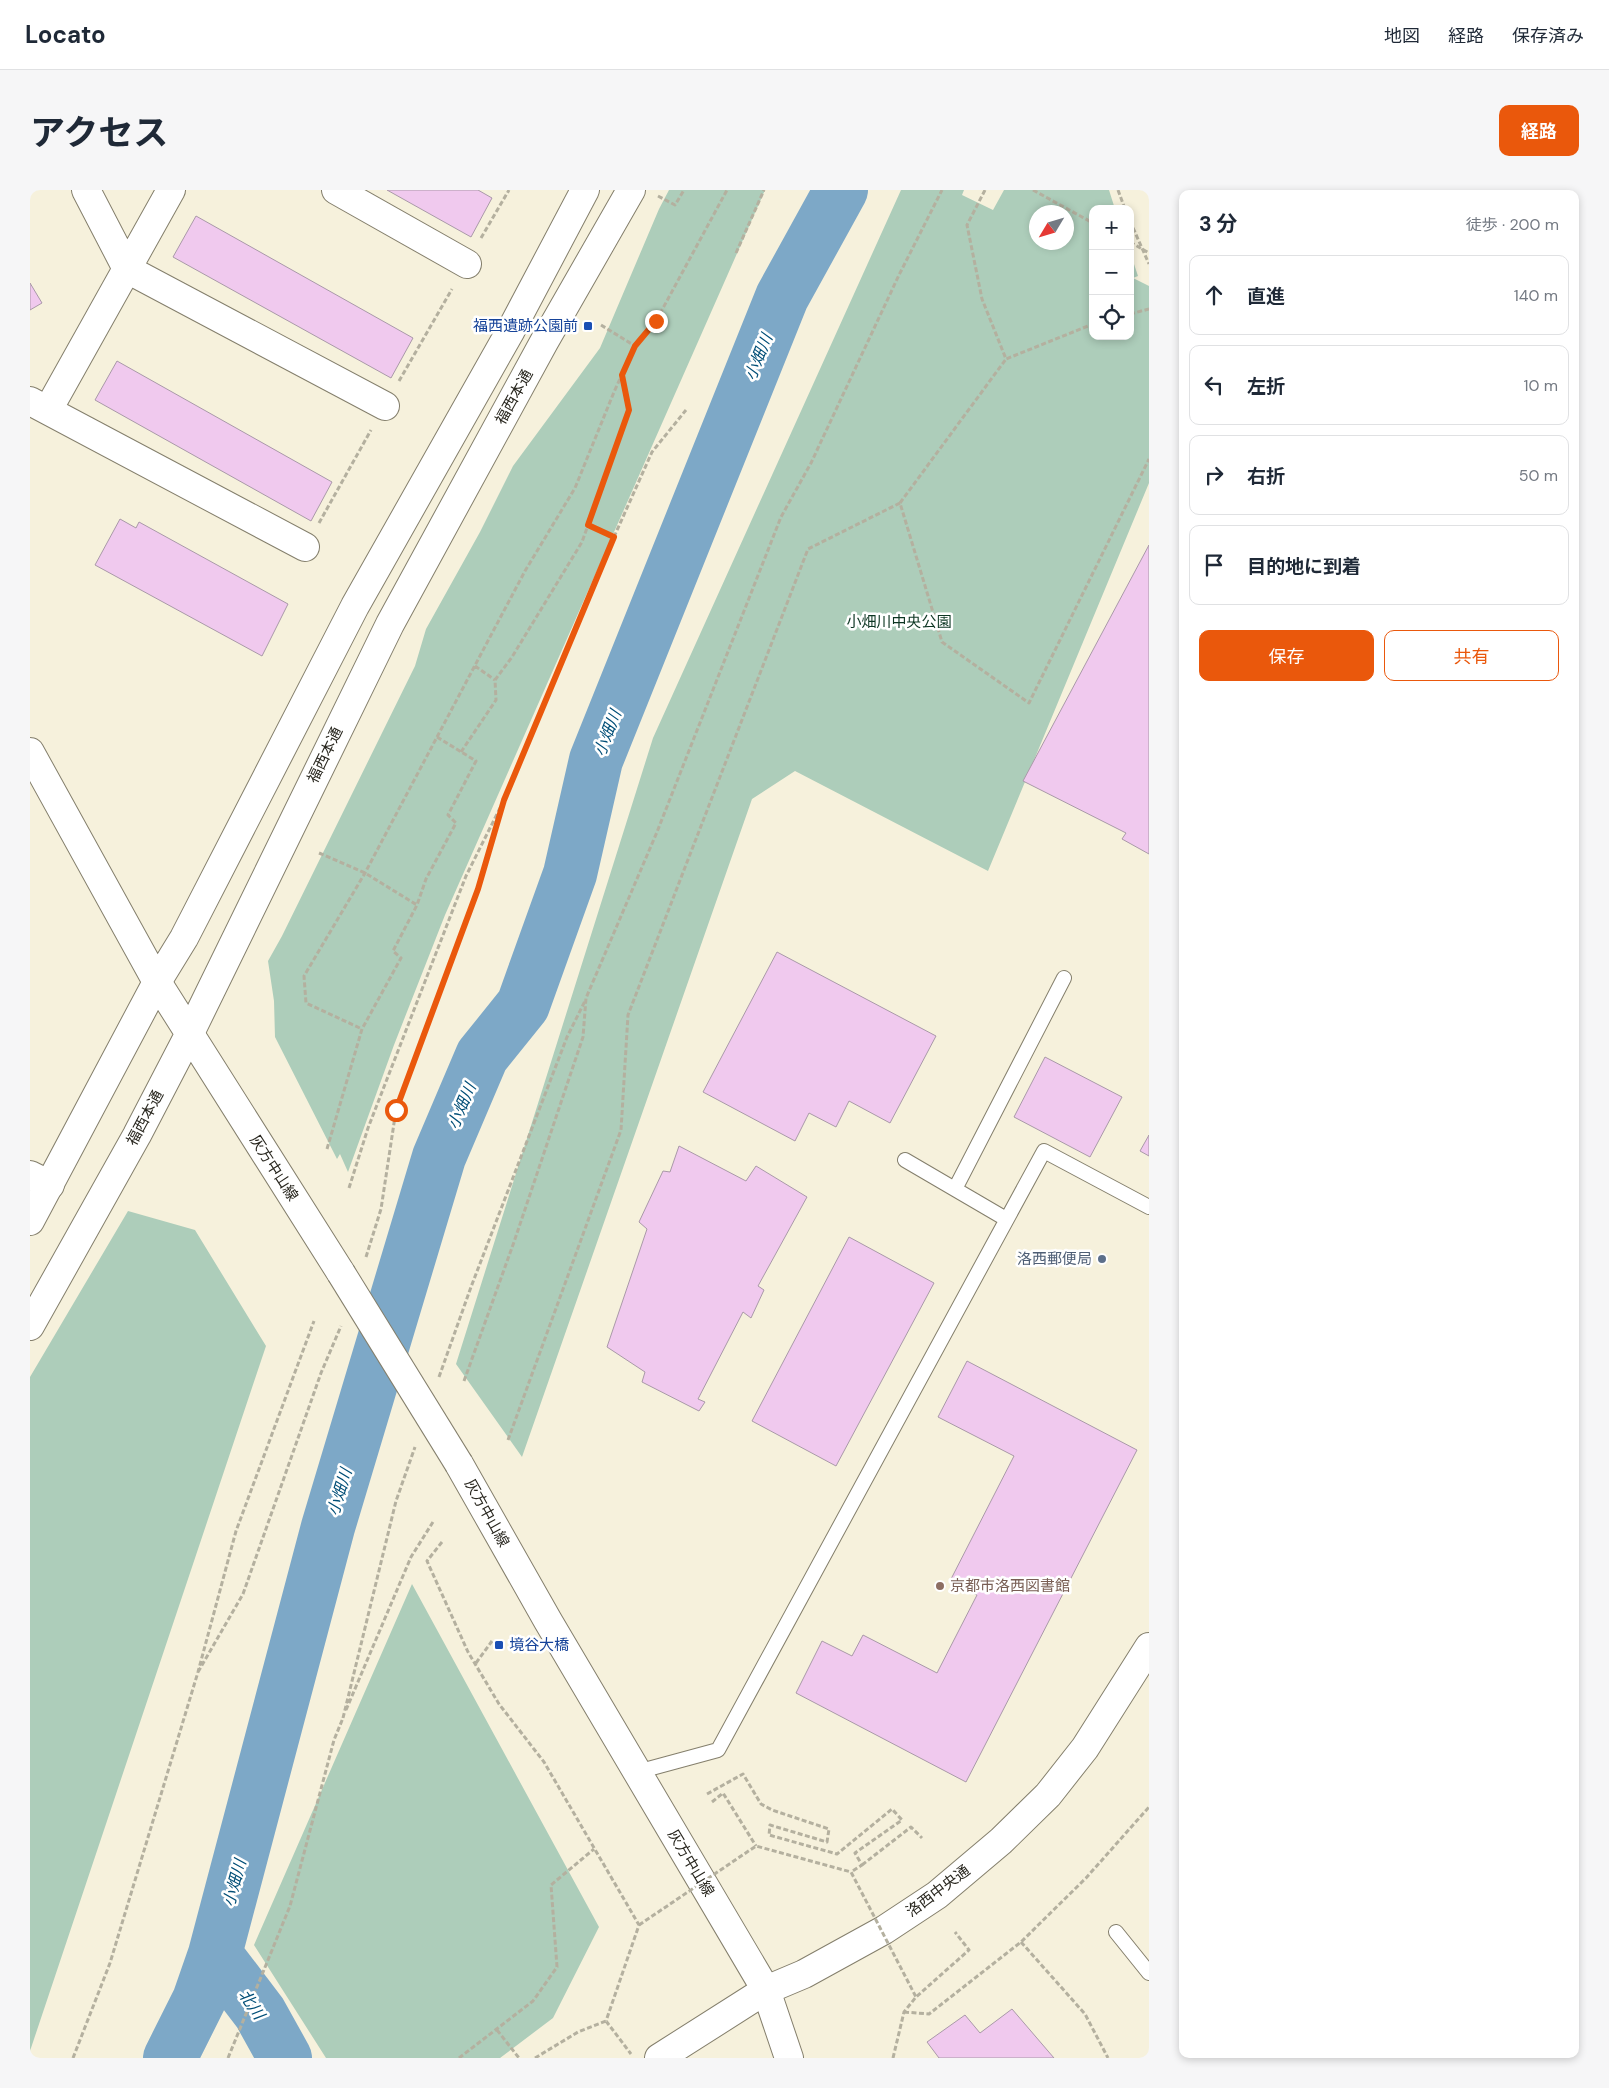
<!DOCTYPE html>
<html lang="ja">
<head>
<meta charset="utf-8">
<style>
	body { margin:0; font-family:"DM Sans","Noto Sans JP",sans-serif; background:#f6f6f7; color:#1f2937 }
	.controls { position:absolute; right:15px; top:15px; display:grid; overflow:hidden; border-radius:10px; box-shadow:0 2px 8px #0003 }
	.controls button { width:45px; height:45px; display:grid; place-items:center; padding:0; border:0; border-bottom:1px solid #e0e1e3; background:#fff; color:#1f2937; font:25px sans-serif }
	.compass { position:absolute; left:999px; top:15px; width:45px; height:45px; border-radius:50%; background:#fff; box-shadow:0 2px 8px #0003; rotate:232deg }
	.stop { position:absolute; width:15px; height:15px; margin:-11px; border:4px solid #ea580c; border-radius:50%; background:#fff }
	.stop.end { background:#ea580c; border-color:#fff; box-shadow:0 1px 5px #0008 }
	.list { margin:0; padding:0; list-style:none }
	h2 { display:flex; justify-content:space-between; align-items:center; height:65px; margin:0; padding:0 20px; font-size:21px }
	h2 small { font-size:16px; font-weight:400; color:#747a83 }
	.list li { display:grid; grid-template-columns:32px 1fr auto; gap:15px; align-items:center; box-sizing:border-box; height:80px; margin:0 10px 10px; padding:0 10px; border:1px solid #e0e1e3; border-radius:10px }
	.list b { display:block; font-size:19px; white-space:nowrap }
	.list em { font-size:16px; font-style:normal; color:#747a83 }
	.actions { display:flex; gap:10px; padding:15px 20px }
	.actions a { flex:1; padding:11px 0; border:1px solid #ea580c; border-radius:10px; text-align:center; font-size:18px; color:#ea580c }
	.actions .main { background:#ea580c; color:#fff }
	.icon { flex:none; width:28px; height:28px; fill:none; stroke:currentColor; stroke-width:2; stroke-linecap:round; stroke-linejoin:round }
	.map { position:relative; flex:none; width:1119px; height:1868px; overflow:hidden; border-radius:10px }
	header { display:flex; align-items:center; gap:30px; box-sizing:border-box; height:70px; padding:0 25px; background:#fff; border-bottom:1px solid #e0e1e3 }
	header strong { font-size:24px }
	nav { display:flex; gap:28px; margin-inline-start:auto; font-size:18px }
	.intro { display:flex; align-items:center; justify-content:space-between; box-sizing:border-box; height:120px; padding:0 30px }
	h1 { margin:0; font-size:35px }
	.button { padding:12px 22px; border-radius:10px; background:#ea580c; color:#fff; font-size:18px; font-weight:700 }
	main { display:flex; gap:30px; padding:0 30px }
	aside { flex:1; background:#fff; border-radius:10px; box-shadow:0 2px 8px #0003 }
	.map>svg:first-child { display:block }
</style>
</head>
<body>
<header>
<strong>Locato</strong>
<nav><a>地図</a><a>経路</a><a>保存済み</a></nav>
</header>
<div class="intro"><h1>アクセス</h1><a class="button">経路</a></div>
<main>
<div class="map">
<svg width="1119" height="1868" viewBox="0 0 1119 1868">
	<rect width="100%" height="100%" fill="#f6f1dc"/>
	<path fill="#adcdba" fill-rule="evenodd" d="M639,0H735L415,725L364,855L318,982L310,964L307,969L245,847L244,811L238,771L252,746L385,476L396,439L450,342L483,276L570,158L629,19Z
		M871,0H934L932,5L963,20L974,0H1079L1085,19H1063V146H1100V62L1108,86L1103,88L1119,96V293L958,681L765,581L722,609L492,1267L426,1174L623,548ZM1006,22H1036V52H1006Z
		M98,1021L165,1040L236,1156L0,1861V1187Z
		M382,1394L569,1737L523,1828L470,1868H296L224,1755Z"/>
	<g fill="none" stroke-linecap="round" stroke-linejoin="round">
		<path stroke="#7da8c7" stroke-width="54" d="M185,1764L230,1823L255,1868
			M140,1868L169,1810L185,1764L298,1337L409,967L452,866L493,815L540,684L566,570L752,107L811,0"/>
	</g>
	<path fill="#f0c9ee" stroke="#a999a8" d="M357,0H448L462,8L441,47Z
		M166,26L383,148L361,188L143,67Z
		M0,93L12,113L0,120Z
		M87,171L302,292L281,331L65,210Z
		M90,329L106,338L109,332L258,414L232,466L65,375Z
		M1119,355V664L1092,649L1096,643L993,591Z
		M747,762L906,846L860,933L819,911L806,937L779,923L765,951L673,902Z
		M1015,867L1092,907L1060,967L984,927Z
		M1119,945V966L1110,961Z
		M649,956L716,991L726,976L777,1007L728,1096L734,1100L721,1128L713,1122L668,1209L675,1212L669,1221L612,1192L615,1182L577,1157L617,1039L609,1032L633,981L640,982Z
		M819,1047L904,1093L806,1276L722,1231Z
		M937,1171L1107,1260L936,1592L766,1503L792,1451L822,1466L833,1445L907,1483L947,1405L920,1391L984,1266L908,1227Z
		M982,1819L1024,1868H909L897,1852L935,1825L950,1843Z"/>
	<g fill="none" stroke-linecap="round" stroke-linejoin="round">
		<defs>
			<path id="service" d="M875,970L976,1029
				M925,999L1034,788
				M607,1582L688,1560L1014,961L1119,1017
				M1086,1742L1119,1783"/>
			<path id="minor" d="M56,0L97,79L355,216
				M306,0L437,74
				M0,211L275,357
				M18,220L141,0
				M0,985L20,995"/>
			<path id="tertiary" d="M0,562L127,792L154,748L325,416L481,140L555,0
				M160,843L360,434L514,152L601,0
				M629,1868L736,1800L774,1784L854,1740L907,1705L971,1651L1018,1605L1055,1558L1119,1457"/>
			<path id="secondary" d="M0,1031L127,792L311,1083
				M0,1136L107,945L160,843
				M429,1274L518,1431L736,1800L759,1868"/>
		</defs>
		<use href="#service" stroke="#847f6c" stroke-width="16"/>
		<use href="#minor" stroke="#847f6c" stroke-width="30"/>
		<use href="#tertiary" stroke="#847f6c" stroke-width="30"/>
		<use href="#secondary" stroke="#847f6c" stroke-width="30"/>
		<path stroke="#b4b09f" stroke-width="3" stroke-dasharray="5 2.5" stroke-linecap="butt" d="M955,0L937,35L952,109L976,169L1063,134
			M1003,0L1063,33
			M1088,0L1095,19
			M628,6L645,15L654,0
			M1100,31L1119,74
			M451,48L479,0
			M1100,52L1119,63
			M706,63L734,0
			M1100,124L1119,119
			M571,135L605,156
			M369,191L422,99
			M870,313L976,169
			M289,333L341,240
			M558,335L584,347
			M445,476L465,490
			M407,547L495,381L545,298L584,202L605,156L626,131L697,0
			M431,562L466,510L465,490L482,467L552,352L599,220L592,185
			M474,610L584,347L622,262L656,220
			M289,663L335,683L387,715
			M297,959L332,839L371,768L363,761L387,715L396,689L426,633L418,625L446,571L407,547L335,683L274,786L276,813L332,839
			M319,998L338,938L436,686L470,618
			M336,1067L351,1019L366,920L448,699L474,609
			M409,1187L441,1097L537,847L555,811
			M434,1191L484,1052L553,847L556,808L627,642L751,327L781,273L869,85L912,0
			M478,1250L591,940L598,825L778,359L870,313L912,452L999,513L1119,269
			M412,1352L397,1371L438,1462L469,1514L514,1572L609,1735L576,1831
			M446,1473L462,1451
			M168,1482L213,1404L291,1183L311,1136
			M316,1520L381,1367L403,1332
			M313,1528L366,1311L385,1257
			M677,1604L713,1584L731,1614L742,1620L799,1639L797,1652L740,1635L739,1645L807,1664L862,1619L872,1630L825,1663L832,1675L821,1682
			M682,1612L693,1603L726,1656
			M832,1675L881,1637L892,1648
			M991,1752L1055,1824L1078,1868
			M874,1822L899,1824L991,1752L1056,1688L1119,1617
			M576,1831L601,1864
			M467,1840L489,1868
			M43,1868L80,1773L168,1482L206,1341L284,1131
			M198,1868L260,1716L304,1550L313,1528
			M429,1868L503,1811L527,1777L521,1695L564,1659
			M505,1868L548,1842L576,1831
			M863,1868L874,1822L886,1807L939,1760L925,1742"/>
		<use href="#service" stroke="#fff" stroke-width="14"/>
		<use href="#minor" stroke="#fff" stroke-width="28"/>
		<use href="#tertiary" stroke="#fff" stroke-width="28"/>
		<use href="#secondary" stroke="#fff" stroke-width="28"/>
		<defs>
			<path id="secondary-bridge" d="M311,1083L429,1274"/>
		</defs>
		<use href="#secondary-bridge" stroke="#847f6c" stroke-width="30" stroke-linecap="butt"/>
		<path stroke="#b4b09f" stroke-width="3" stroke-dasharray="5 2.5" stroke-linecap="butt" d="M609,1735L726,1656L821,1682L886,1807"/>
		<use href="#secondary-bridge" stroke="#fff" stroke-width="28"/>
	</g>
	<g fill="none" stroke-linecap="round" stroke-linejoin="round">
		<path stroke="#ea580c" stroke-width="6" d="M366,920L448,699L474,610L584,347L558,335L599,220L592,185L605,156L626,131"/>
	</g>
	<g fill="#1a4fb4" stroke="#fff" stroke-width="2">
		<rect x="553" y="131" width="10" height="10" rx="2.5"/>
		<rect x="464" y="1450" width="10" height="10" rx="2.5"/>
	</g>
	<circle fill="#5c6f8a" stroke="#fff" stroke-width="2" cx="1072" cy="1069" r="5"/>
	<circle fill="#8d6e63" stroke="#fff" stroke-width="2" cx="910" cy="1396" r="5"/>
	<g text-anchor="middle" stroke-width="5" stroke-linejoin="round" paint-order="stroke">
		<g font-size="15" fill="#164399" stroke="#fff" text-anchor="end">
			<text x="548" y="141">福西遺跡公園前</text>
			<text x="479" y="1460" text-anchor="start">境谷大橋</text>
		</g>
		<g font-size="15" fill="#29271f" stroke="#fff">
			<text transform="translate(484 207) rotate(-61)" y="5">福西本通</text>
			<text transform="translate(295 565) rotate(-64)" y="5">福西本通</text>
			<text transform="translate(115 928) rotate(-62)" y="5">福西本通</text>
			<text transform="translate(244 978) rotate(57)" y="5">灰方中山線</text>
			<text transform="translate(457 1323) rotate(61)" y="5">灰方中山線</text>
			<text transform="translate(661 1673) rotate(59)" y="5">灰方中山線</text>
			<text transform="translate(908 1701) rotate(-37)" y="5">洛西中央通</text>
		</g>
		<g font-size="15" fill="#0c3522" stroke="#fff">
			<text x="869" y="437">小畑川中央公園</text>
		</g>
		<g font-size="15" fill="#4e5e75" stroke="#fff" text-anchor="end">
			<text x="1062" y="1074">洛西郵便局</text>
		</g>
		<g font-size="15" fill="#785e54" stroke="#fff" text-anchor="start">
			<text x="920" y="1401">京都市洛西図書館</text>
		</g>
		<g font-size="16" font-style="italic" fill="#004e77" stroke="#fff">
			<text transform="translate(728 167) rotate(-68)" y="6">小畑川</text>
			<text transform="translate(577 543) rotate(-69)" y="6">小畑川</text>
			<text transform="translate(431 916) rotate(-67)" y="6">小畑川</text>
			<text transform="translate(309 1302) rotate(-73)" y="6">小畑川</text>
			<text transform="translate(204 1693) rotate(-75)" y="6">小畑川</text>
			<text transform="translate(222 1814) rotate(55)" y="6">北川</text>
		</g>
	</g>
</svg>
<div class="controls">
<button>+</button>
<button>−</button>
<button><svg class="icon" aria-label="locate" viewBox="0 0 24 24"><circle cx="12" cy="12" r="6"/><path d="M12 2v4M12 18v4M2 12h4M18 12h4"/></svg></button>
</div>
<svg class="compass" viewBox="-18 -18 36 36"><path d="M0-13l5 13h-10z" fill="#e53935"/><path d="M0 13l5-13h-10z" fill="#747a83"/></svg>
<div class="stop" style="left:366px;top:920px"></div>
<div class="stop end" style="left:626px;top:131px"></div>
</div>
<aside>
<h2>3 分<small>徒歩 · 200 m</small></h2>
<ul class="list">
<li><svg class="icon" aria-label="ahead" viewBox="0 0 24 24"><path d="M12 20V5M6 11l6-6 6 6"/></svg><div><b>直進</b></div><em>140 m</em></li>
<li><svg class="icon" aria-label="left" viewBox="0 0 24 24"><path d="M17 20v-9H6M10 6l-5 5 5 5"/></svg><div><b>左折</b></div><em>10 m</em></li>
<li><svg class="icon" aria-label="right" viewBox="0 0 24 24"><path d="M7 20v-9h11M14 6l5 5-5 5"/></svg><div><b>右折</b></div><em>50 m</em></li>
<li><svg class="icon" aria-label="arrive" viewBox="0 0 24 24"><path d="M6 21V4h12l-3 4 3 4H6"/></svg><div><b>目的地に到着</b></div></li>
</ul>
<div class="actions"><a class="main">保存</a><a>共有</a></div>
</aside>
</main>
</body>
</html>
